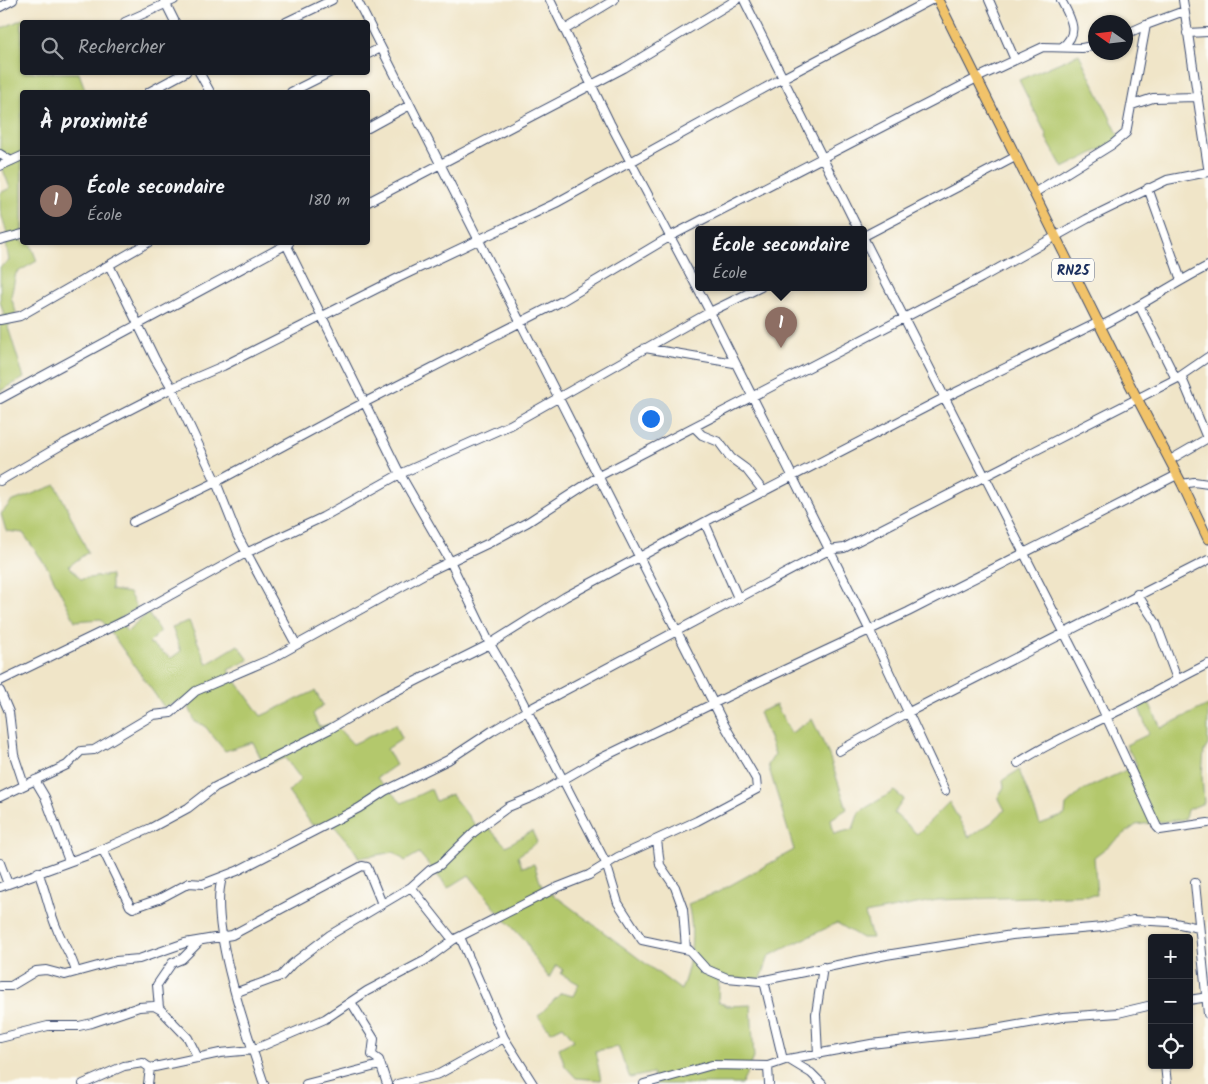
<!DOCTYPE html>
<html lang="fr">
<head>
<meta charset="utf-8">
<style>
	body { margin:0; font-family:Kalam,sans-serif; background:#20242c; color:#f1f3f6 }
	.controls { position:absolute; right:15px; bottom:15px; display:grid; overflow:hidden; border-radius:5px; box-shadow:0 1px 4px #0004 }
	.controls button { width:45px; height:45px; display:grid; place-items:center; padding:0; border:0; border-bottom:1px solid #363941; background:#171b24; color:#f1f3f6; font:25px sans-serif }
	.compass { position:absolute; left:1088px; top:15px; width:45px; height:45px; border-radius:50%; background:#171b24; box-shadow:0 1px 4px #0004; rotate:284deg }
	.you { position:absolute; left:650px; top:418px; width:18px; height:18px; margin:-12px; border:4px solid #fff; border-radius:50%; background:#1a73e8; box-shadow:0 0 0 8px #1a73e833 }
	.badge { display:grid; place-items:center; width:32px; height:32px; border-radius:50%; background:#2563eb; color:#fff; font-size:16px; font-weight:700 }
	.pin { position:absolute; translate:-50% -41px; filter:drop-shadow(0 1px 2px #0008) }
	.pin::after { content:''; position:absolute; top:26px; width:18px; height:15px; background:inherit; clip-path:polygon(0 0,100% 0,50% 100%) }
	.popup { position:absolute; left:695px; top:226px; width:172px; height:65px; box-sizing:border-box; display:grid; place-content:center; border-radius:5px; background:#171b24; filter:drop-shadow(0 1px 4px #0005); font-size:16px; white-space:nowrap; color:#9ea1a6 }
	.popup b { font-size:19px; color:#f1f3f6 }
	.popup::after { content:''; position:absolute; left:50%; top:100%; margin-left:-10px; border:10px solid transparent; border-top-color:#171b24 }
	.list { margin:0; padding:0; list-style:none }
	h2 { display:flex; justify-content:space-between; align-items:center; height:65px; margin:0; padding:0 20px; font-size:21px }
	h2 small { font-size:16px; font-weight:400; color:#9ea1a6 }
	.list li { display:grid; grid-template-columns:32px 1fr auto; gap:15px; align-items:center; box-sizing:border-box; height:90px; padding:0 20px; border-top:1px solid #363941 }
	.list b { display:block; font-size:19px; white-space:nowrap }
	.list p { margin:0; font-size:16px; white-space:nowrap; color:#9ea1a6 }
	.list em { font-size:16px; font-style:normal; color:#9ea1a6 }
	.icon { flex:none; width:28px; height:28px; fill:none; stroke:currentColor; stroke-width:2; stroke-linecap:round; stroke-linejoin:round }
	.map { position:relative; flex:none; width:1208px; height:1084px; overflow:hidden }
	.search { position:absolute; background:#171b24; box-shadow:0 1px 4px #0004; left:20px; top:20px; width:350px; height:55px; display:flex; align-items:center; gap:12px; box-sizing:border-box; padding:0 18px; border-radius:5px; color:#9ea1a6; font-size:19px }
	.panel { position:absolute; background:#171b24; box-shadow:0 1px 4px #0004; left:20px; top:90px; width:350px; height:155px; border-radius:5px }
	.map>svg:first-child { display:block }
</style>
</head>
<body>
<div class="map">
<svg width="1208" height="1084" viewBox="0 0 1208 1084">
	<rect width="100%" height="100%" fill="#fdfcf7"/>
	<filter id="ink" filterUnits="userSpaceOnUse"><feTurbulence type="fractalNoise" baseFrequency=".02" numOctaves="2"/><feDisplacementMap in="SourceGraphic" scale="10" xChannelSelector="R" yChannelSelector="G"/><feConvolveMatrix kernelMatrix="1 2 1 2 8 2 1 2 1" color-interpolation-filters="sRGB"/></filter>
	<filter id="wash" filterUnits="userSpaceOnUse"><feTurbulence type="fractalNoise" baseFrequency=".0096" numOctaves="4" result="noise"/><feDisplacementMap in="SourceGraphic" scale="20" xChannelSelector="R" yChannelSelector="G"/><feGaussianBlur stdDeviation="1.12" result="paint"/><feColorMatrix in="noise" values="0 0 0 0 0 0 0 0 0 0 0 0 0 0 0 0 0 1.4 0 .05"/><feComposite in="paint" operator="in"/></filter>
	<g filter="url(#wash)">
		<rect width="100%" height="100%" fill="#f0e5c8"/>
		<path fill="#b3c86c" stroke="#677c65" d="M25,18L26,22H22V72L79,73L86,92H22V242L30,243L37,261L16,273L11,297L16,312L8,327L24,378L0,391V318L4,315L0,301V267L9,261L5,237L7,234L0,210V193L10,188L0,162V29Z
			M1079,54L1119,136L1110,145L1063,168L1046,138L1047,136L1019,80Z
			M56,485L88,552L69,566L81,579L111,575V590L129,593L137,608L119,619L127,632L148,613L160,632L149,643L171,658L181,651L172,627L189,621L207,664L238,645L249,660L228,670L261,716L315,691L323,705L313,714L319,727L333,723L353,744L396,724L402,739L387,749L396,765L377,778L402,803L431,789L436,801L451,794L477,827L486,825L506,846L532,831L537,842L518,856L522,867L534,864L542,886L681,990C692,962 695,933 688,904L718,892L794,850L768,765L775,754L759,712L776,705L791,733L812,719L829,755L847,809L831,819L834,834L853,829L859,812L894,791L904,799L894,813L917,834L949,802L969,837L991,823L1005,810L998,797L1004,787L1003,780L1019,770L1040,824L1065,815L1066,805L1083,790L1137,765L1126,745L1149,734L1138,705L1148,700L1161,728L1208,705V745L1204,751L1202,776L1204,803L1187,810L1185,819L1136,825L1094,857L1097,895L937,900L865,914L872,938H862L837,923L769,956L761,979H719L718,1001L727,1006L751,1005L754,1058L742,1084H655L653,1073L630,1078L618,1047L595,1051L601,1080L576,1078L565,1066L559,1048L574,1040L563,1026L551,1032L538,1016L561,993L573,996L579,984L561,974L563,970L556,965L549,978L532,955L527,943L499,913L469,875L448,888L419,853L405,861L394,852L359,858C352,844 340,835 331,821L312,825L288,792L301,779L285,758L264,765L253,742L225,751L204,725L195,722L186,699L164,707L101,619L75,621L49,570L23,533L6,531L1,514L11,502Z"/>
	</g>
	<g filter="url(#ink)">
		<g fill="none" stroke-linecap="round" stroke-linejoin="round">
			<defs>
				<path id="minor" d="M164,0L175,22
					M550,0L610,123L710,312L870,631L945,791
					M744,0L858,229
					M989,0L1015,60
					M1061,0C1070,17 1081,33 1062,47
					M1183,0L1208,167
					M0,7L13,0
					M125,22L174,0
					M286,22L332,0
					M566,29L614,0
					M1187,33L1208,32
					M1126,34L1146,25
					M368,54L381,48
					M199,72L210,92
					M149,92L186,72
					M291,92L331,72
					M1132,105L1153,98L1198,97
					M368,128L410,105
					M0,154L11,161
					M0,166L22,156
					M1148,188L1181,280
					M1034,193L1113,144L1126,133L1146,25L1184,11
					M368,202L624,68L736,0
					M864,236L1017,156
					M864,239L1098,699L1157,827L1160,830L1208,823
					M0,240L22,234
					M285,242L400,474L450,561L490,644L515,687L606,863L618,903L642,940L689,950L706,969L727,978L760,981L886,955L1012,935L1103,927L1133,920L1170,922L1199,928
					M109,265L155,359L172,388L216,482L237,535L296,644
					M1140,307L1176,379
					M0,320L20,316L149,242
					M1101,326C1138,308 1171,285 1208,266
					M645,348L734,363
					M1181,376L1207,438
					M0,399L289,243
					M695,428L702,435L719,442L731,458L746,469L764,492
					M1170,460L1208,438
					M0,481L65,443L172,388L223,366L398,278L556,203L783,78L931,0
					M1182,484L1194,482L1208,484
					M133,522L216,482L346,412L562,301L671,236L977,78L1043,47L1082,48L1096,45
					M705,523L738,598
					M1137,594L1156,623L1177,679
					M0,681L126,620L246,553L323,517L400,474L510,425L710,312L761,287
					M0,691L9,712L14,755L24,785
					M839,751L909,712L1208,560
					M1018,763C1049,742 1083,729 1116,712C1147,697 1177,679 1208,664
					M35,780L45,797L69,861
					M0,797L67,765L81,751L94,750L153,715L171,713L196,691L273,658L428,572L489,543L528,522L599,476L981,278L1087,219L1167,180L1208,172
					M657,840L660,865L675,887L683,909L686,949
					M103,850L130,906L133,908L159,899L189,883L203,884L237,871L359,808L385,791L448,760L492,731L528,710L829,550L844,548L1176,379L1208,357
					M0,863L8,884
					M38,872C46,891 49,911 57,929C63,945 72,955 76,972
					M222,878C208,925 248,1036 264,1084
					M1195,883L1208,1014
					M0,887L96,852L151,828L188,808L215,787L330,729L382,698L490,644L565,597L714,517L944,398L1099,322
					M411,887L453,940
					M460,937L504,1038L533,1084
					M764,981L783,1060
					M0,986H11L36,971L46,970L65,975L116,961L139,959L185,943L232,935L362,866L367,867L382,904
					M237,992L281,976L292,964L330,935L411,887L430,870L440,865L474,832L508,807L535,796L597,760L737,692L908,612L1177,475
					M1189,1000L1208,997
					M351,1002L374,1039L372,1055L379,1060L387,1084
					M159,1008L157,985L172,963L182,959L200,941
					M0,1038L48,1026H79L92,1023L139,1007L154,1006L161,1010L188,1038L198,1058
					M818,1055L816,1014L823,967
					M788,1059L811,1073L822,1084
					M1165,1065L1167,1084
					M768,1066L769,1084
					M83,1084L124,1066L143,1063L150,1068L220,1053L253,1050L325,1019L367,991L426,960L453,940L556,888L589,875L618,857L697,821L757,789L756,779L725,726L357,0
					M148,1084L150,1068
					M306,1084L380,1065
					M397,1084L439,1074L504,1038
					M644,1084L712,1065L768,1066L788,1059L871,1044L984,1031L1063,1017L1118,1013L1152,1005"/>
				<path id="major" d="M938,0L1116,358L1182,484L1208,539"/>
			</defs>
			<use href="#minor" stroke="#3b4a6e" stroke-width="10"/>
			<use href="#major" stroke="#3b4a6e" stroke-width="11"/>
			<use href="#minor" stroke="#fff" stroke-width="8"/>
			<use href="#major" stroke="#f1c36a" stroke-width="9"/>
		</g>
	</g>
	<g text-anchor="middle" stroke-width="5" stroke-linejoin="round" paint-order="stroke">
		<rect fill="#fdfcf7" stroke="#5f6c8c" stroke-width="1" x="1052" y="258.5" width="42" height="23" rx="4"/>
		<g font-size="14" font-weight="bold" fill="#1b2f5e">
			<text x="1073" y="275">RN25</text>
		</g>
	</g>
</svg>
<div class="controls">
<button>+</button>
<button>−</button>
<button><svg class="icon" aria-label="locate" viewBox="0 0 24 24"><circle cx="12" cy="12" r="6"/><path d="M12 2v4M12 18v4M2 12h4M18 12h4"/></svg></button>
</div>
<svg class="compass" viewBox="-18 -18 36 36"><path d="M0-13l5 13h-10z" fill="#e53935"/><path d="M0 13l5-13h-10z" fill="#9ea1a6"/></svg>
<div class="you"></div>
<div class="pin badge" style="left:781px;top:348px;background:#8d6e63">1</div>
<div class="popup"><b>École secondaire</b>École</div>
<div class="search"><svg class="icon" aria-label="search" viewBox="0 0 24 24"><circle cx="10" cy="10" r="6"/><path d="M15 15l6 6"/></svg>Rechercher</div>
<section class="panel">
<h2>À proximité<small></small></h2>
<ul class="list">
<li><span class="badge" style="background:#8d6e63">1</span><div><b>École secondaire</b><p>École</p></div><em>180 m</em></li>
</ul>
</section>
</div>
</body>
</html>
